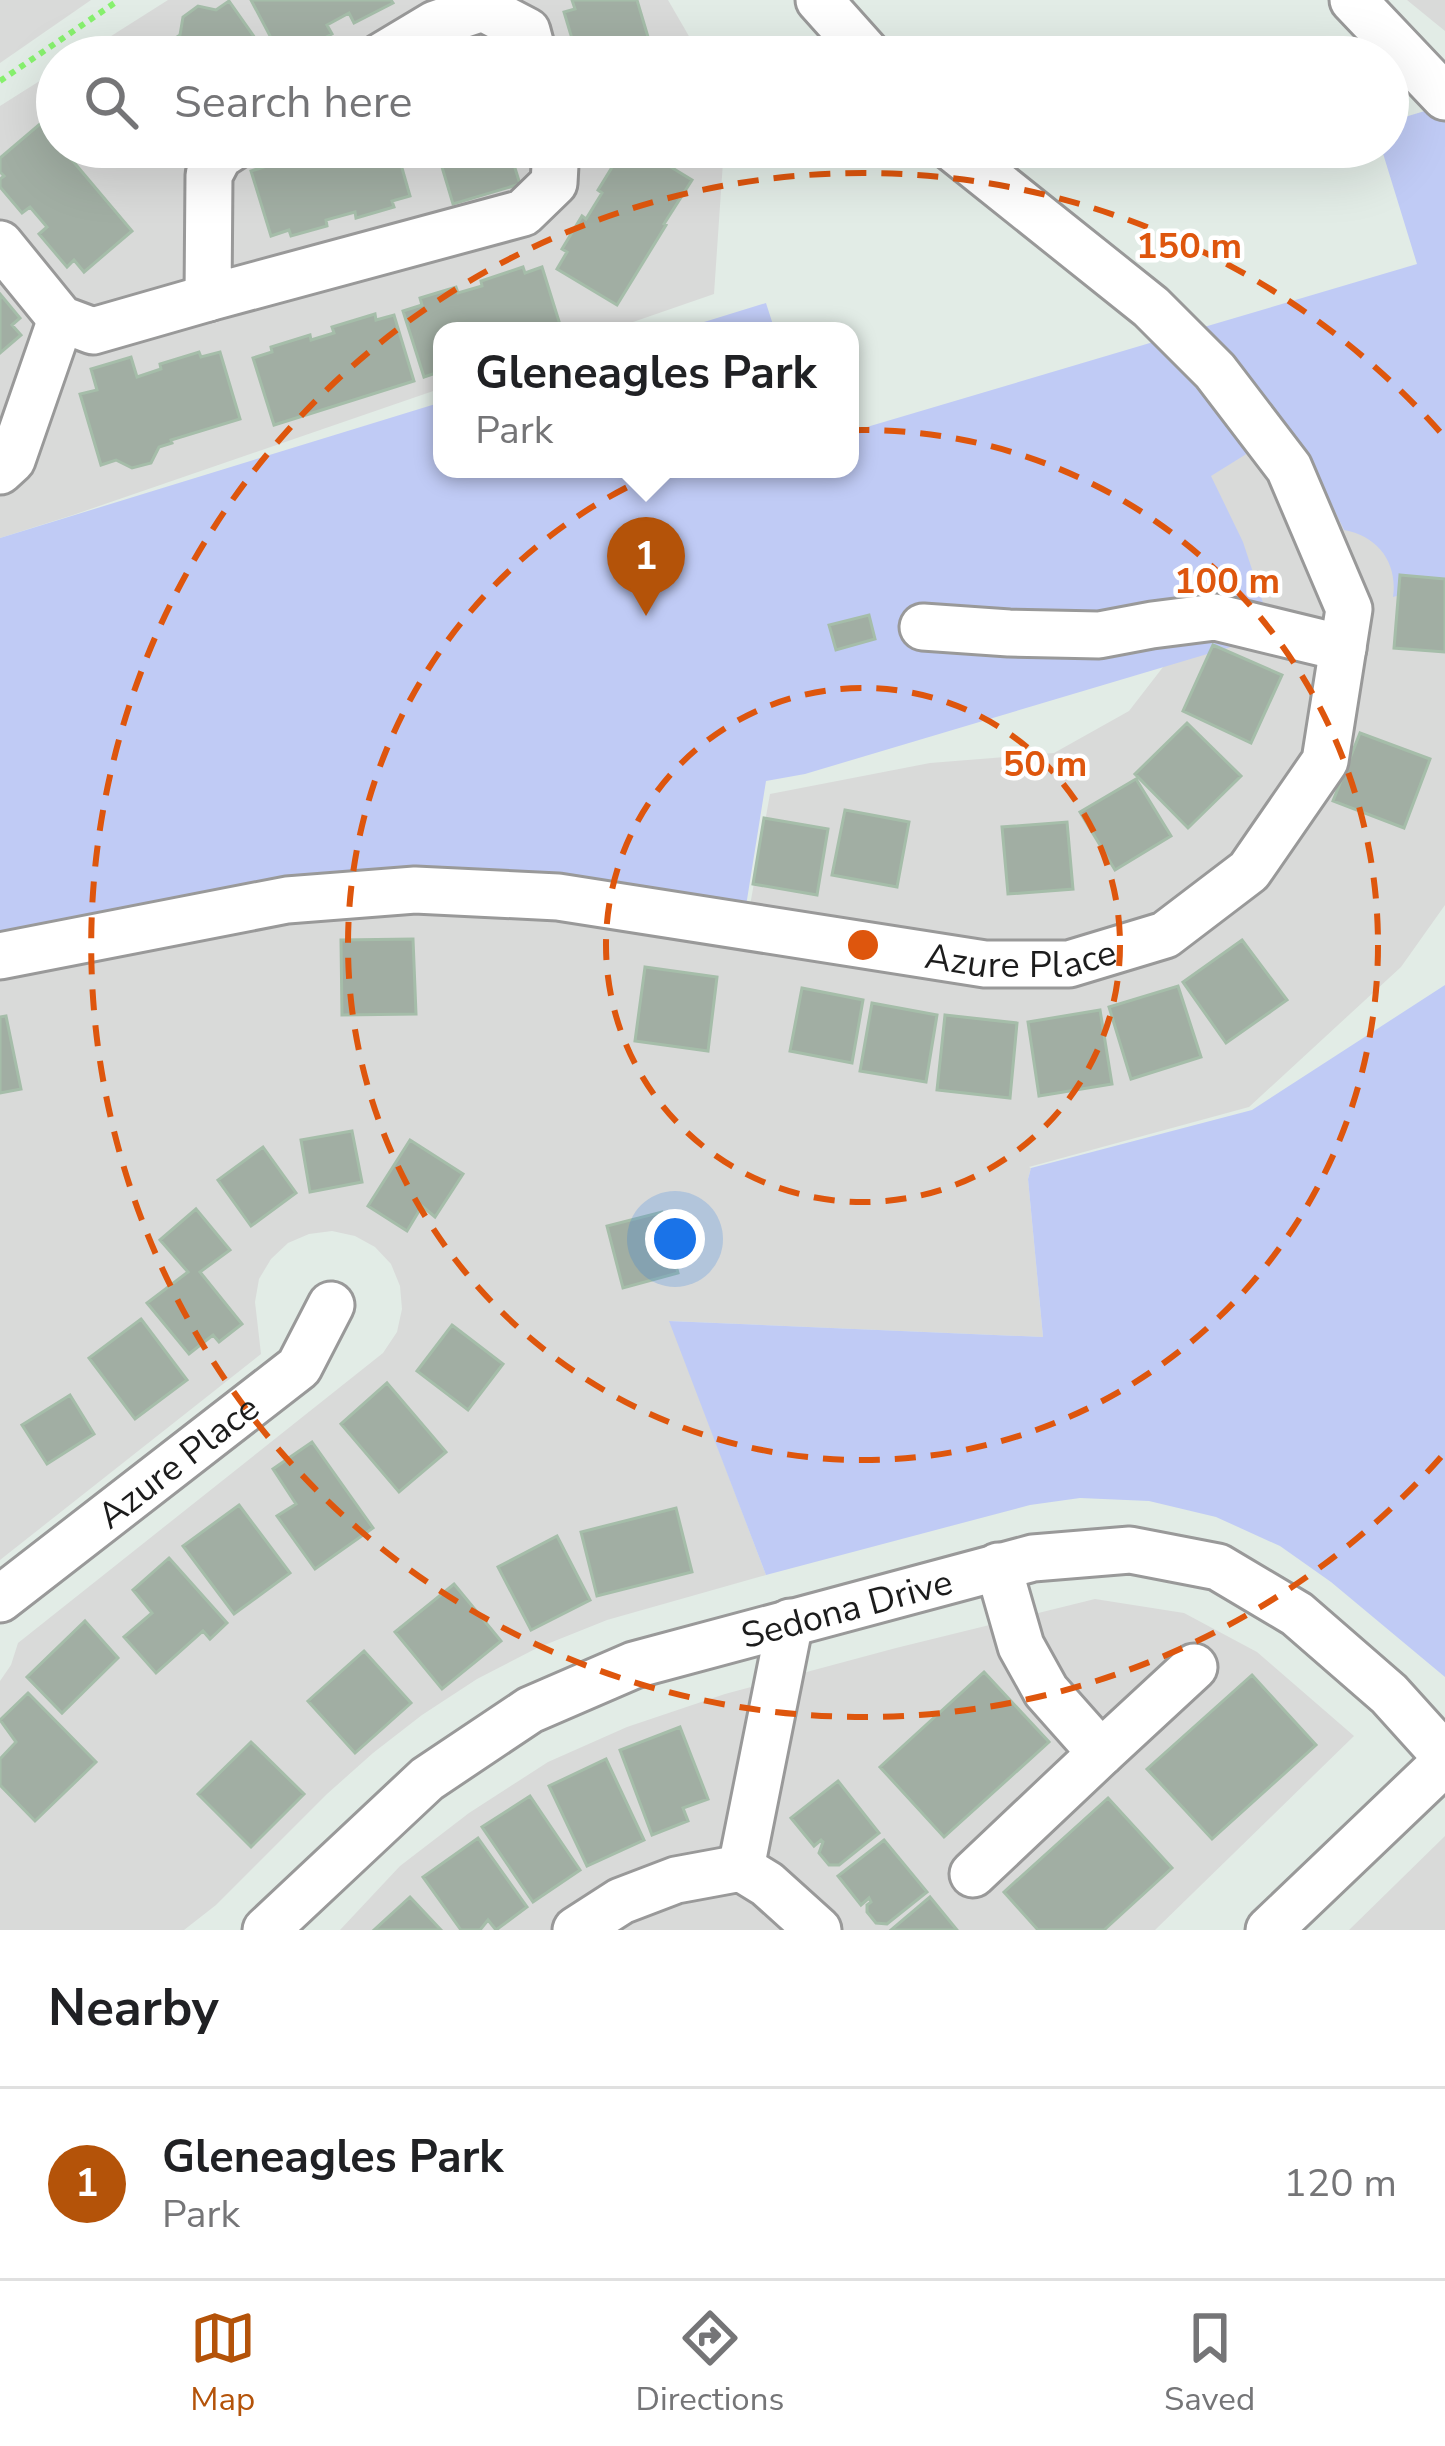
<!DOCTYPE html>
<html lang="en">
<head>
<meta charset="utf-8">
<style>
	body { margin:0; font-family:"Nunito Sans",sans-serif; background:#f2f2f2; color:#202124 }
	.you { position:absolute; left:675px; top:1239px; width:42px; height:42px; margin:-30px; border:9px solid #fff; border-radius:50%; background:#1a73e8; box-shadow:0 0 0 18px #1a73e833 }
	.badge { display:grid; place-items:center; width:78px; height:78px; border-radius:50%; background:#b45309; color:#fff; font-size:39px; font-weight:700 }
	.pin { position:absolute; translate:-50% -99px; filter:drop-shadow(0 3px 6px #0008) }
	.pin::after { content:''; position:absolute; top:63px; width:42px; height:36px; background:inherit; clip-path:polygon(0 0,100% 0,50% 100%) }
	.popup { position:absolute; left:433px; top:322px; width:426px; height:156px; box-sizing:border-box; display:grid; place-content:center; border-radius:24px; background:#fff; filter:drop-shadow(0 3px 9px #0005); font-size:39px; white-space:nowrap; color:#757577 }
	.popup b { font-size:45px; color:#202124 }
	.popup::after { content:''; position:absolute; left:50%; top:100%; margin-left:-24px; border:24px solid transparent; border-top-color:#fff }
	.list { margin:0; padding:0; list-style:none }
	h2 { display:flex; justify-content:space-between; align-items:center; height:156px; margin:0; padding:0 48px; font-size:51px }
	h2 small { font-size:39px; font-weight:400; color:#757577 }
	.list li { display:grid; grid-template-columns:78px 1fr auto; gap:36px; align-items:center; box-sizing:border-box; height:192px; padding:0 48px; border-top:3px solid #e0e0e0 }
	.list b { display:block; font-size:45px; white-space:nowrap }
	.list p { margin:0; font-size:39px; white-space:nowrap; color:#757577 }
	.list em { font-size:39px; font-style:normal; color:#757577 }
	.icon { flex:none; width:66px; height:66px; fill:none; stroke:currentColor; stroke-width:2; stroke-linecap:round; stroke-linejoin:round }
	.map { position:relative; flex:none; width:1445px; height:1930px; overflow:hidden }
	.search { position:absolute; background:#fff; box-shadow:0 12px 48px #0002; left:36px; right:36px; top:36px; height:132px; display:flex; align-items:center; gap:30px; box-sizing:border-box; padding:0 42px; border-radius:66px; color:#757577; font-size:45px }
	.sheet { height:348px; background:#fff }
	nav { display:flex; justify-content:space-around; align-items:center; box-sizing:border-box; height:168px; border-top:3px solid #e0e0e0; background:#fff; font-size:33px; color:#757577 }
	nav a { display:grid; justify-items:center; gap:6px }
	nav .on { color:#b45309 }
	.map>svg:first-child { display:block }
</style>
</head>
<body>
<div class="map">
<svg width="1445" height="1930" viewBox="0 0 1445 1930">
	<rect width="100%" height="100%" fill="#e2ece6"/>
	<path fill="#d9dad9" d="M0,0H91L0,63Z
		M168,0H668L701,57H78Z
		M1407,0H1445V31Z
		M57,70V147H724L714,294L607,331H442V388L73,515L0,538V106Z
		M1301,399L1445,542V905L1401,967L1249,1107L1029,1167L1031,1168L1028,1179L1043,1337L670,1321L766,1575L607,1620L537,1648L477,1679L422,1715L373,1753L327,1794L216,1905L184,1930H0V1681L11,1665L18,1643L383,1353L397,1332L402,1309L400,1286L391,1264L375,1247L355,1236L332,1231L309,1234L288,1243L271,1259L259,1279L255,1302L261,1354L0,1560V942L352,879L749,911L770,794L930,763L1054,753L1129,711L1194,627L1119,474Z
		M1095,1599L1184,1613L1257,1652L1354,1736L1155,1930H340L400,1866L469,1813L548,1762L627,1727L725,1694L896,1648Z
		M1445,1836V1930H1349Z"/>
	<path fill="#c0cbf5" d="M1445,105V582L1393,597C1398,563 1378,536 1344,530C1329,499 1315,467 1296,439C1268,399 1229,364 1194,330L1417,264L1381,147H1388V122Z
		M766,303L775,331H675Z
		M1160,340L1256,448L1211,476L1243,542L1266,612L1301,626L805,774L766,781L746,906C650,891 552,871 454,869C300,865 150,903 0,932V538L442,402V469H850V432Z
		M1445,985V1677L1331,1582L1280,1546L1216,1517L1149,1501L1080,1498L1030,1505L766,1575L669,1321L1043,1337L1028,1179L1031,1168L1252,1110Z"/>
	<path fill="#a1aea3" stroke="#a5bda9" stroke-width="3" d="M251,0H391L393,3L354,23L349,13L327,25L332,34L294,54L289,45L278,51Z
		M572,0H637L654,57H589L586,49L576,52L564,12L575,9Z
		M229,1L267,55L264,57H125L141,44L159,49L180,35L183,17L198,6L216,10Z
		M479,44L482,57H436Z
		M41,123L57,142V147H61L132,231L84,272L74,260L67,267L39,234L47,227L30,207L22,213L0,187V179L4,176L0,172V158Z
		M327,147H396L410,196L392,201L394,207L356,218L355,212L326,220L327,226L291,236L289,230L271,236L251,171Z
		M436,147H516L521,163L514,165L520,184L453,204Z
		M630,147H638L692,180L664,224L666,225L617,305L557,269L567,252L562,249L582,216L586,219L602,193L598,190L619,156L623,158Z
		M523,267L525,273L542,267L562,331H442V371L424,377L403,311L422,305L420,298L456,287L458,293L482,286L481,281Z
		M0,294L20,318L12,325L21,335L0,353Z
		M375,314L376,320L394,315L414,381L274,425L253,358L272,352L271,347L310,335L311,340L334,333L332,327Z
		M199,352L201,357L220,352L240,419L171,440L172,443L159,447L151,463L132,468L116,460L101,465L80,394L97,390L91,369L131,357L137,377L161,369L160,364Z
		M1400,575L1445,579V652L1394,648Z
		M869,615L875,639L836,650L829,625Z
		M1213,645L1282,675L1251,743L1183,711Z
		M1187,723L1241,776L1188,828L1135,774Z
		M1360,733L1430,759L1404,828L1333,801Z
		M1136,779L1171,836L1115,870L1080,812Z
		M845,810L909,822L897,887L832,875Z
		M764,818L828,829L817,895L753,884Z
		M1067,822L1073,889L1008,894L1002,827Z
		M413,939L416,1014L342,1015L341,940Z
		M1242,940L1287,1000L1226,1043L1183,982Z
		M645,967L717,977L708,1051L635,1041Z
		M1178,986L1201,1057L1131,1079L1109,1007Z
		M802,988L863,1000L852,1063L790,1051Z
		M872,1003L937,1015L926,1082L860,1071Z
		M1100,1010L1112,1084L1039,1096L1028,1022Z
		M945,1015L1017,1023L1010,1098L937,1090Z
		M6,1016L21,1089L0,1093V1017Z
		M352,1131L362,1182L310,1192L301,1140Z
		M410,1140L463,1174L435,1217L422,1206L407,1231L368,1206Z
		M263,1147L296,1193L251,1226L218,1180Z
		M196,1209L230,1250L200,1272L242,1324L219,1342L213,1335L189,1354L147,1303L188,1272L160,1240Z
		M662,1212L678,1273L623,1288L607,1226Z
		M141,1319L187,1380L135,1419L89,1358Z
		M452,1325L503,1364L468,1410L417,1371Z
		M387,1383L446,1452L399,1492L341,1424Z
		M70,1395L94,1434L47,1464L22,1425Z
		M312,1442L373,1528L315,1569L277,1516L296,1504L273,1469Z
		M239,1505L290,1573L234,1614L183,1546Z
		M676,1508L692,1572L597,1596L581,1532Z
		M557,1536L590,1600L531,1630L498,1567Z
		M169,1558L227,1623L210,1639L203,1631L156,1673L124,1637L152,1613L133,1590Z
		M454,1584L501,1641L442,1689L395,1632Z
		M85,1621L118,1658L62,1713L27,1677Z
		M364,1651L411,1703L355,1753L308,1701Z
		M984,1672L1049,1742L944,1837L880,1767Z
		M1252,1675L1316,1745L1212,1839L1147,1769Z
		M28,1693L96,1762L35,1821L0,1785V1759L16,1742L0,1720Z
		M680,1727L708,1799L683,1808L688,1821L652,1835L620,1750Z
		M251,1742L304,1794L251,1847L198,1794Z
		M606,1759L644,1840L587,1866L549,1786Z
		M838,1781L879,1833L839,1865H829L819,1853L823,1842L821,1840L814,1846L791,1818Z
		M530,1796L580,1870L533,1902L482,1827Z
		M1108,1798L1172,1868L1104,1930H1038L1004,1892Z
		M478,1838L527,1907L496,1930L488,1920L480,1930H461L423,1877Z
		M884,1840L927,1892L887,1924L876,1923L867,1912V1905L871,1902L869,1898L861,1905L838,1876Z
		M410,1897L441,1930H374Z
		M930,1897L957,1930H891Z"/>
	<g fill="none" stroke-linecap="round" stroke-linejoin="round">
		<defs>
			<g id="minor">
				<path d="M819,0L870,57"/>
				<path d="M1353,0L1445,97"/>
				<path d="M380,57L435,24L483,8L527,31L534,57"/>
				<path d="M233,147L219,156L209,175L208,298L523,213L554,183L556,147"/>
				<path d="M0,244L61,319L93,331L208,298"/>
				<path d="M0,471L12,460L61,319"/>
				<path d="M923,627L1009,633L1099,635L1152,625L1215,617L1343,648"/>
				<path id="s1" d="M0,956L287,900L415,890L558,897L985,964H1069L1165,935L1249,871L1325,761L1349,609L1289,468L1215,371L1151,307L951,147"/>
				<path d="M998,1566L1021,1646L1046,1691L1101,1753L1194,1667"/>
				<path id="s2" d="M0,1599L299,1367L331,1305"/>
				<path d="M741,1868L790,1622"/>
				<path d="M973,1874L1101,1753"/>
				<path id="s3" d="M266,1930L427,1779L530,1710L634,1665L1033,1558L1130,1550L1218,1567L1297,1614L1389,1694L1445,1756"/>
				<path d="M576,1930L621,1901L676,1880L741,1868L767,1884L818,1930"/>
				<path d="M1269,1930L1445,1762"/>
			</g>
		</defs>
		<use href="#minor" stroke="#999" stroke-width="51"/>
		<path stroke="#87f16e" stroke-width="6" stroke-dasharray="6 6" stroke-linecap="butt" d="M0,81L119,0"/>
		<use href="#minor" stroke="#fff" stroke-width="45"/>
	</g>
	<g fill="none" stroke="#de560d" stroke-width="6" stroke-dasharray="21 15">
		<circle cx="863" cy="945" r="257"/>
		<circle cx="863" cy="945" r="515"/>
		<path d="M1441 1457A772 772 0 1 1 1441 433"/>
	</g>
	<g text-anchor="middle" stroke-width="9" stroke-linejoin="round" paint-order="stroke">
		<g font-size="36" fill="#1c1c1c" stroke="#fff">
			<text dy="13" stroke="none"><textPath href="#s1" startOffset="1032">Azure Place</textPath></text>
			<text dy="13" stroke="none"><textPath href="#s2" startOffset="225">Azure Place</textPath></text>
			<text dy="13" stroke="none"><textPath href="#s3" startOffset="678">Sedona Drive</textPath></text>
		</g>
	</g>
	<circle cx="863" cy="945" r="18" fill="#de560d" stroke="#fff" stroke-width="6"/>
	<g font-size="36" text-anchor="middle" font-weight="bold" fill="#de560d" stroke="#fff" stroke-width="9" stroke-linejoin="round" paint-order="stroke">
		<text x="1189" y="258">150 m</text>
		<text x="1227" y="593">100 m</text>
		<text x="1045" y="776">50 m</text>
	</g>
</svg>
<div class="you"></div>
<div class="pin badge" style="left:646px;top:616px">1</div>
<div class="popup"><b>Gleneagles Park</b>Park</div>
<div class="search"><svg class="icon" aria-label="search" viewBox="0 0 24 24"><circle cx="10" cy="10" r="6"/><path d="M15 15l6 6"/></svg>Search here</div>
</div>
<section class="sheet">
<h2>Nearby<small></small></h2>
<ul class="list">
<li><span class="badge">1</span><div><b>Gleneagles Park</b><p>Park</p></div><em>120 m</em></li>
</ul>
</section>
<nav>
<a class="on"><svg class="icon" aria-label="map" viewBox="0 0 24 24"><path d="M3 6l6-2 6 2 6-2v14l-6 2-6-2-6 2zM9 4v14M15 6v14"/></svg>Map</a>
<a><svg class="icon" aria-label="directions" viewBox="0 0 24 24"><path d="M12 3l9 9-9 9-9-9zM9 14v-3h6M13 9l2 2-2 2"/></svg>Directions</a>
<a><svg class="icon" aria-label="saved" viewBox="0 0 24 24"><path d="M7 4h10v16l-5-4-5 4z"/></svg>Saved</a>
</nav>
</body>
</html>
